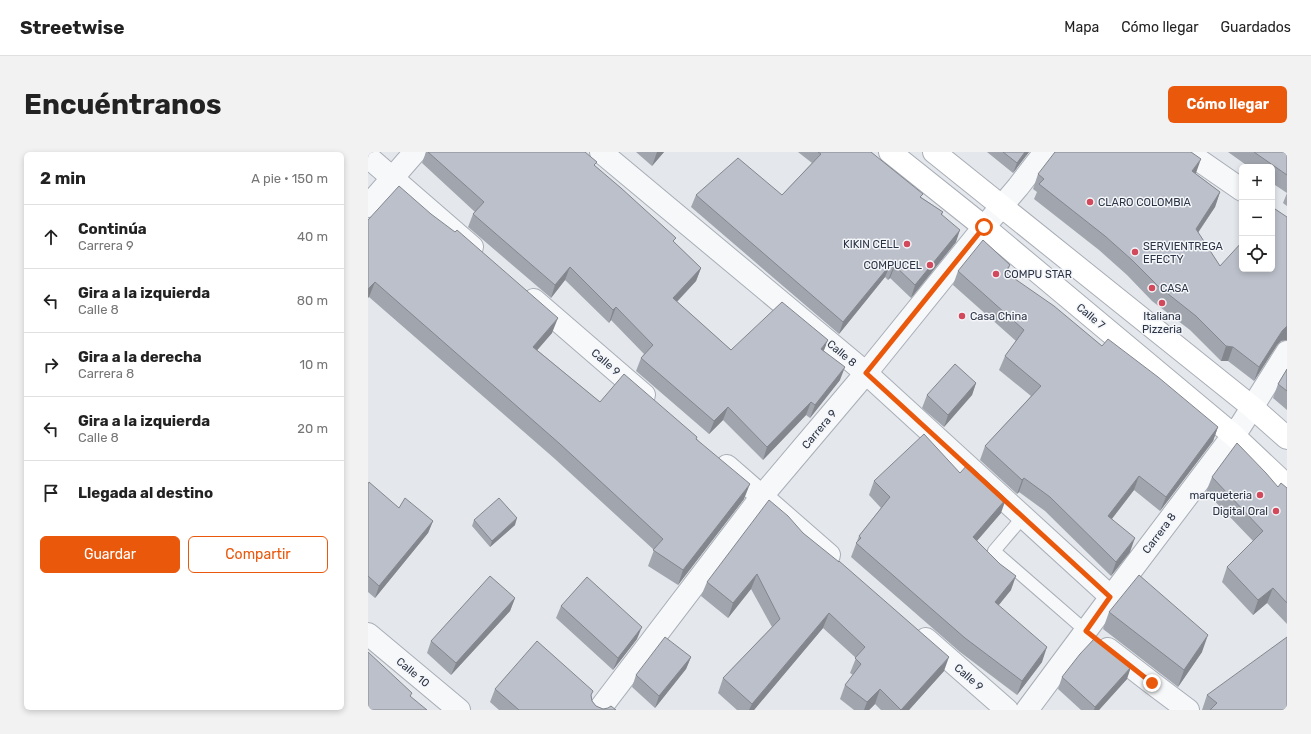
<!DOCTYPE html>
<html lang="es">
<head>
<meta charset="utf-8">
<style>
	body { margin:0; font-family:Rubik,sans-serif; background:#f2f2f2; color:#222 }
	.controls { position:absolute; right:12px; top:12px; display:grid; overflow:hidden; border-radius:6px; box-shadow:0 2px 6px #0003 }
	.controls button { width:36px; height:36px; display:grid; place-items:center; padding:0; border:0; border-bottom:1px solid #e0e0e0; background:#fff; color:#222; font:20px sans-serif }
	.stop { position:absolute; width:12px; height:12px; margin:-9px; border:3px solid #ea580c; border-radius:50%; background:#fff }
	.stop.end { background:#ea580c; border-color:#fff; box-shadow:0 1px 4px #0008 }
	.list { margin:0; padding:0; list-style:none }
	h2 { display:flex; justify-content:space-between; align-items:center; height:52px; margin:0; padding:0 16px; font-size:17px }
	h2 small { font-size:13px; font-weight:400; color:#767676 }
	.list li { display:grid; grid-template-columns:26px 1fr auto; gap:12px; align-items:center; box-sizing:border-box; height:64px; padding:0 16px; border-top:1px solid #e0e0e0 }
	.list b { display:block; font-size:15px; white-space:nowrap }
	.list p { margin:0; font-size:13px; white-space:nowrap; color:#767676 }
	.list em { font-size:13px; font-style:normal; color:#767676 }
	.actions { display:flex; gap:8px; padding:12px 16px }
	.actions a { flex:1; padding:9px 0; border:1px solid #ea580c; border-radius:6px; text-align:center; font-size:14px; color:#ea580c }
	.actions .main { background:#ea580c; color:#fff }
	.icon { flex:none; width:22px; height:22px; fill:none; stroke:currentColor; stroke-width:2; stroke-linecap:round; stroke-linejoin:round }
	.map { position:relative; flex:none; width:919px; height:558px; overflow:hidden; border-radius:6px }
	header { display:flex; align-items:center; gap:24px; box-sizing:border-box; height:56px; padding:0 20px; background:#fff; border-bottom:1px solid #e0e0e0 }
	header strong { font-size:19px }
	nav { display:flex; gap:22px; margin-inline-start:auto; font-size:14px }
	.intro { display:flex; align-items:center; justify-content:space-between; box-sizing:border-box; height:96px; padding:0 24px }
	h1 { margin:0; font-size:28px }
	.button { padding:10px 18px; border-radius:6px; background:#ea580c; color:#fff; font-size:14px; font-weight:700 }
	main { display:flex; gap:24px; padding:0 24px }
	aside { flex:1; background:#fff; border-radius:6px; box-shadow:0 2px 6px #0003 }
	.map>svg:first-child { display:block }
</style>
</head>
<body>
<header>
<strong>Streetwise</strong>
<nav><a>Mapa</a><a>Cómo llegar</a><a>Guardados</a></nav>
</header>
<div class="intro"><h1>Encuéntranos</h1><a class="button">Cómo llegar</a></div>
<main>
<aside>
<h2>2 min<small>A pie · 150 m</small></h2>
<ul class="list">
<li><svg class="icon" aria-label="ahead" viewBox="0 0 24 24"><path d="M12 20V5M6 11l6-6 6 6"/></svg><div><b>Continúa</b><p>Carrera 9</p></div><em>40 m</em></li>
<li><svg class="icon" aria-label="left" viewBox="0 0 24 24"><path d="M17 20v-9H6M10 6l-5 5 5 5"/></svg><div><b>Gira a la izquierda</b><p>Calle 8</p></div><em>80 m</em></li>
<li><svg class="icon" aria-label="right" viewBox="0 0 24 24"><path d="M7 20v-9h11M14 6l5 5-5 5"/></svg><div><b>Gira a la derecha</b><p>Carrera 8</p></div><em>10 m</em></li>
<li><svg class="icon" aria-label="left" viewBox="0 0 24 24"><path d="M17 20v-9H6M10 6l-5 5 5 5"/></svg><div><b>Gira a la izquierda</b><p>Calle 8</p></div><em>20 m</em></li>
<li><svg class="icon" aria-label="arrive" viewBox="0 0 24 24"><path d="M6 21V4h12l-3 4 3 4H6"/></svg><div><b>Llegada al destino</b></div></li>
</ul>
<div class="actions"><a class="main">Guardar</a><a>Compartir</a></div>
</aside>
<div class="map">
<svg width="919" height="558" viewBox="0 0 919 558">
	<rect width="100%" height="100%" fill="#e4e7ec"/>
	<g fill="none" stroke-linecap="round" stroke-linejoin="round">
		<defs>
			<path id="lane" d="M655,365L626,399L718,479"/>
			<path id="street" d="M233,0L498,221L743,445
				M819,0L874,38
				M0,5L104,95
				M0,54L47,0
				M166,148L276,243
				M359,314L461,403
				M0,482L91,558
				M558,487L639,558
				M740,497L784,531L820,558
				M231,558L394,344L498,221L616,75L650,35L677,0
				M659,558L743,445L873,273L919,200"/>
			<path id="secondary" d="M522,0L616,75L865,283L919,334
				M566,0L884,255L919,286"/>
		</defs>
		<use href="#lane" stroke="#a9aeb7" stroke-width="14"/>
		<use href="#street" stroke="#a9aeb7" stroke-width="24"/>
		<use href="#secondary" stroke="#a9aeb7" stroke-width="24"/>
		<use href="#lane" stroke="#f7f8fa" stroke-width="12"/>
		<use href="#street" stroke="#f7f8fa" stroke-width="22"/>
		<use href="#secondary" stroke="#fff" stroke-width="22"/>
	</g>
	<path fill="#a1a5ae" d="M58,0H217L228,15L333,116L328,129L309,150L363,198L456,199L472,228L442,266L438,263L395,308L355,268L341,282L268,219L273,206L276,202L243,168L241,171L197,128L183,146L100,75L105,62L107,60L54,11Z
		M268,0H296L284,14Z
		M430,0H503L553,45L575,60L574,63L588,90L543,146L522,126L520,128L517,125L471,182L323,55L328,43H414L444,11Z
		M619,0H661L645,21Z
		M860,0H919V54L915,51L919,41L904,31V15H881Z
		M670,22H828L852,40L847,55L830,81L852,114L913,189L909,193L886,229L860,209H853L822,178L784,149L759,123L731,98L666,47L669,40L665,37Z
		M0,68L184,181L169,198L232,250L329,287L376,347L310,433L280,414L286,398L187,307L1,145Z
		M590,119L639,121L734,194L850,275L845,289L792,359L766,338L744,367L762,400L743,424L677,359L651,340L649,342L612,308L617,294L663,244L631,218L637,204L648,189L585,133Z
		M919,217V258L905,246L910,232Z
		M608,231L604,243L576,275L554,256L559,243Z
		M592,321L633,361L609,389L643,438L630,453L674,510L649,543L592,500L483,405L491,384L513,356L501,343L506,329Z
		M844,325L910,335L919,336V472L899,451L885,463L854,430L859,415L885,389L838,340Z
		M0,332L31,356L65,369L60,381L7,446L0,440Z
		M106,368L147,373L122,395L104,374Z
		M435,381L576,519L541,558H513L507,552L501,558H486L472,547L477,533L485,523L482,521L488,506L455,476L386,558H369L350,541L355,526L404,475L383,437L360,466L333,444L339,430Z
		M147,446L142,459L83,523L59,501L63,489Z
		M193,454L269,487L245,518L188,466Z
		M741,460L834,500L810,535L735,477Z
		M323,505L318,517L287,556L264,535L268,523Z
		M694,525L759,527L731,558H713L690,537Z
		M127,537L223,543L224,549L228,554L235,557L248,558H131L122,550Z
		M839,543L919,558H834Z"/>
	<path fill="#83868d" d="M289,0H296L284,14Z
		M657,0H661L645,21L649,11Z
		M833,7L828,21L818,33L824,19Z
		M852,40L847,55L822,92L828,77Z
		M592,78L588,90L543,146L547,133Z
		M522,113L517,125L471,182L475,170Z
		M642,113L637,128V120Z
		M527,114L522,126L520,128L525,116Z
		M202,115L197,128L183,146L187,133Z
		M333,116L328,129L300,159L305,146Z
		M7,130L1,145L0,146V137Z
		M248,155L243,168L241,171L245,158Z
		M190,166L184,181L159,210L165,195Z
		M919,174V188L913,189L909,193L886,229L891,215L914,179Z
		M460,188L455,201L453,197Z
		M858,194L865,195L860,209H853Z
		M477,215L472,228L442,266L447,253Z
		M608,231L604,243L576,275L580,263Z
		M443,250L438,263L395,308L399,295Z
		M360,255L355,268L341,282L346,269Z
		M850,275L845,289L792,359L798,345Z
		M771,324L766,338L735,378L740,364Z
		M656,326L651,340L649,342L654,328Z
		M382,332L376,347L310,433L315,418Z
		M638,347L633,361L600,399L605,385Z
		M149,366L147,373L122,395L124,389Z
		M65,369L60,381L7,446L11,434Z
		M767,386L762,400L743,424L748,410Z
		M389,422L383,437L360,466L365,451Z
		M648,424L643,438L622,464L627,450Z
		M905,436L899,451L885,463L890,448Z
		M147,446L142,459L83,523L88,511Z
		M461,461L455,476L386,558H381L384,552Z
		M274,475L269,487L245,518L250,506Z
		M840,483L834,500L810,535L816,518Z
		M679,495L674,510L649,543L654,529Z
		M323,505L318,517L287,556L291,544Z
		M581,505L576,519L541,558H533Z
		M763,515L759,527L731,558H726L727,555Z
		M512,537L507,552L501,558H496L499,550Z"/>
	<path fill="#bbc0ca" stroke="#83868d" d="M60,0H217L229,10L226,13L253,36L308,86L305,89L333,116L305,146L363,198L414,150L460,188L453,197L477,215L447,253L443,250L399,295L360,255L346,269L273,206L285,193L248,155L245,158L202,115L187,133L105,62L116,50Z
		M450,0H503L555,42L552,45L575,60L573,62L592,78L547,133L527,114L525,116L522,113L475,170L328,43L370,6L414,43L453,2Z
		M635,0H657L649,11Z
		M687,0H823L833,7L824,19L852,40L828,77L852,114L874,90V117H904V55L919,65V174L914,179L891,215L865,195L858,194L828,164L790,134L764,108L737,84L671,32L676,27L670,22Z
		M886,0H919V23Z
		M31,34L63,62L87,80L89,78L190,166L165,195L232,250L256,222L329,285L328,287L382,332L315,418L285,398L295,387L192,292L7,130L0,137V68Z
		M615,88L642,113L637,120L686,154L734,194L740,187L790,225L850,275L798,345L771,324L740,364L767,386L748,410L682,345L656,326L654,328L617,294L673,234L637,204L656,178L590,119Z
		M587,212L608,231L580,263L559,243Z
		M919,217V239L910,232Z
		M556,282L592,321L600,312L638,347L605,385L632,412L648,424L627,450L679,495L654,529L597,486L488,391L493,386L491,384L522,345L506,329Z
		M869,291L898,321L910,335L913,331L919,336V451L905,436L890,448L859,415L895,379L844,325Z
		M1,330L31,356L37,346L65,369L11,434L0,424V332Z
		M131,346L149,366L124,389L106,368Z
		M401,348L420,364L435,381L471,410V409L581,505L533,558L512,537L499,550L477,533L493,512L487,506L497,495L461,461L384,552L355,526L412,467L389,422L365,451L339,430Z
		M771,423L840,483L816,518L741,460Z
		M122,424L147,446L88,511L63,489Z
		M219,425L274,475L250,506L193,454Z
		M297,485L323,505L291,544L268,523Z
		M919,485V558H842L849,551L839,543Z
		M727,486L763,515L727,555L694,525L712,502Z
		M169,489L225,539L223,543L224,549L228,554L235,557L240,556L243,554L248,558H151L127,537Z
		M0,500L44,541L42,544L59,558H0Z"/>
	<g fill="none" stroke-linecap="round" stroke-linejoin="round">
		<path stroke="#ea580c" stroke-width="5" d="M616,75L498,221L742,445L718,479L784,531"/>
	</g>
	<g fill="#d1495b" stroke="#f4f6f9" stroke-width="1.5">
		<circle cx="722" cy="50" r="4"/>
		<circle cx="539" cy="92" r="4"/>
		<circle cx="767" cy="100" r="4"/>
		<circle cx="562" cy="113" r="4"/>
		<circle cx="628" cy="122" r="4"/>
		<circle cx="784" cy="136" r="4"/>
		<circle cx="794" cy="151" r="4"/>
		<circle cx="594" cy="164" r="4"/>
		<circle cx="892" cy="343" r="4"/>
		<circle cx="908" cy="359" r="4"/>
	</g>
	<g text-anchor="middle" stroke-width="3" stroke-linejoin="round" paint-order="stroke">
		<g font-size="11" fill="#2b3445" stroke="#f4f6f9" text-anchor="start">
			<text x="730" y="54">CLARO COLOMBIA</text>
			<text x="531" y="96" text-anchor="end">KIKIN CELL</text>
			<text x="775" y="98">SERVIENTREGA<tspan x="775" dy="13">EFECTY</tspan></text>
			<text x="554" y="117" text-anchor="end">COMPUCEL</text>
			<text x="636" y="126">COMPU STAR</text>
			<text x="792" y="140">CASA</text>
			<text x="602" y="168">Casa China</text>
			<text x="794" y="168" text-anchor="middle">Italiana<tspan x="794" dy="13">Pizzeria</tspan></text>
			<text x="884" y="347" text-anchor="end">marqueteria</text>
			<text x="900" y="363" text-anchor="end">Digital Oral</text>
		</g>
		<g font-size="11" fill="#2b3445" stroke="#f4f6f9">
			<text transform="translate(723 164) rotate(40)" y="4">Calle 7</text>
			<text transform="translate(474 201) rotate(40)" y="4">Calle 8</text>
			<text transform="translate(238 210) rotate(41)" y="4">Calle 9</text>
			<text transform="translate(451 277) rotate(-50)" y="4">Carrera 9</text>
			<text transform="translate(791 381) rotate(-53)" y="4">Carrera 8</text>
			<text transform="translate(45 520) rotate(40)" y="4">Calle 10</text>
			<text transform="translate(601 525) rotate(41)" y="4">Calle 9</text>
		</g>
	</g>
</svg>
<div class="controls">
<button>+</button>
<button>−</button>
<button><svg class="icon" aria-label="locate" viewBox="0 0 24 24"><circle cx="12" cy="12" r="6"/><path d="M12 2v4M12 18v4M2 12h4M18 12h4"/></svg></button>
</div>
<div class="stop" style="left:616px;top:75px"></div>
<div class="stop end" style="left:784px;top:531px"></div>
</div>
</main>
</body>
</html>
